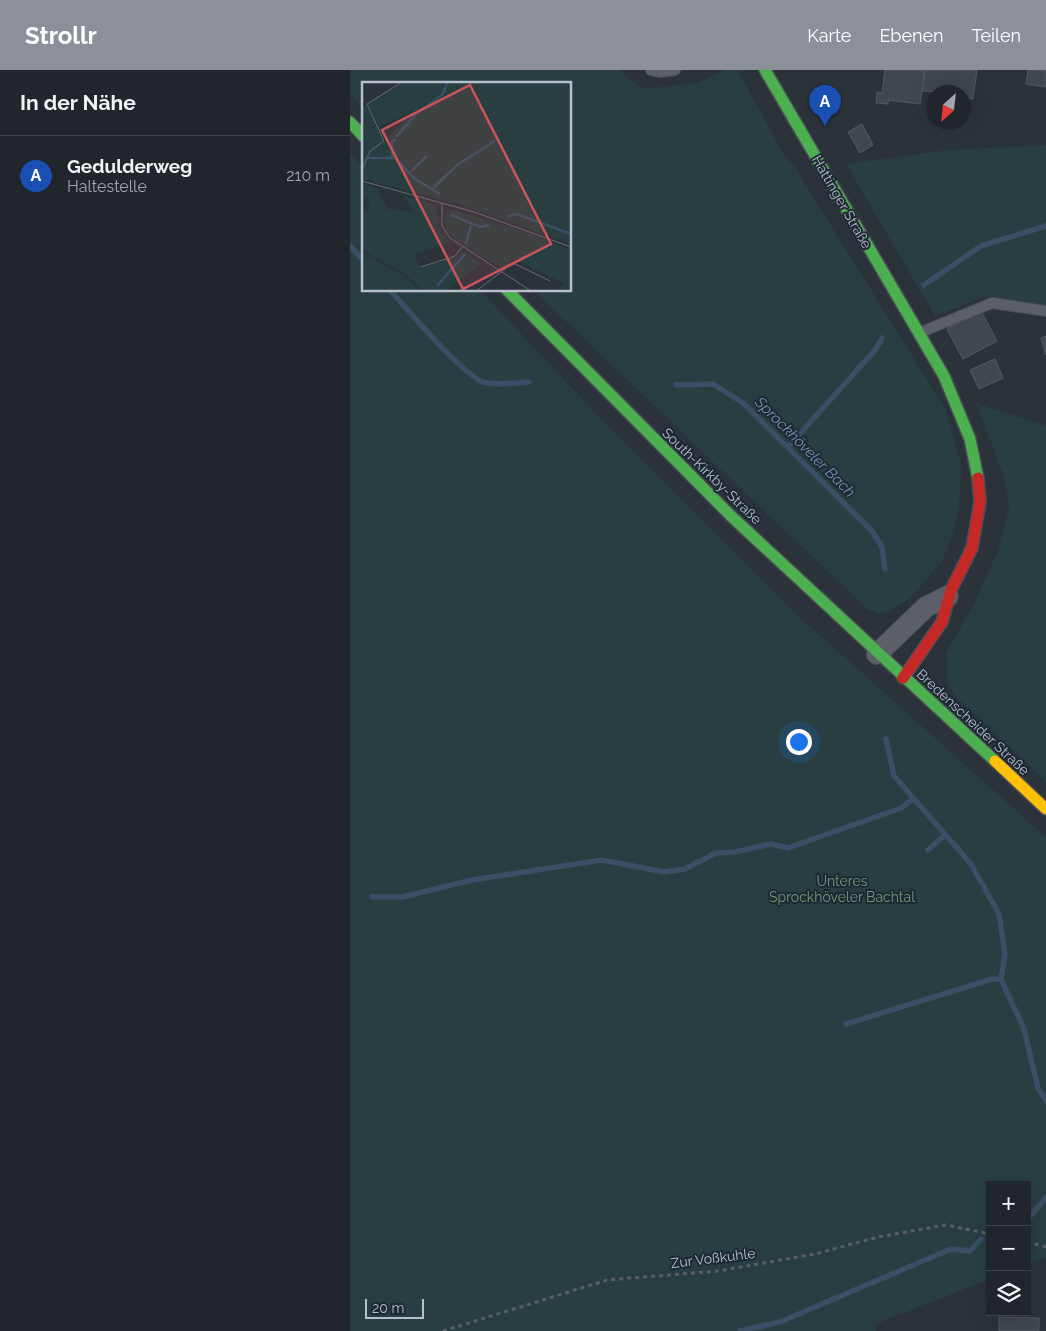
<!DOCTYPE html>
<html lang="de">
<head>
<meta charset="utf-8">
<style>
	body { margin:0; font-family:Raleway,sans-serif; background:#2d3238; color:#f1f3f6 }
	.controls { position:absolute; right:15px; bottom:15px; display:grid; overflow:hidden; border-radius:0px; box-shadow:0 5px 20px #0002 }
	.controls button { width:45px; height:45px; display:grid; place-items:center; padding:0; border:0; border-bottom:1px solid #3d4348; background:#20262c; color:#f1f3f6; font:25px sans-serif }
	.compass { position:absolute; left:576px; top:15px; width:45px; height:45px; border-radius:50%; background:#20262c; box-shadow:0 5px 20px #0002; rotate:207deg }
	.scale { position:absolute; left:15px; bottom:12px; width:59px; box-sizing:border-box; padding-left:5px; border:2px solid #b6bfca; border-top:0; font-size:14px; line-height:18px; white-space:nowrap; color:#b6bfca; -webkit-text-stroke:4px #1e2935; paint-order:stroke }
	.you { position:absolute; left:448px; top:671px; width:18px; height:18px; margin:-12px; border:4px solid #fff; border-radius:50%; background:#1a73e8; box-shadow:0 0 0 8px #1a73e833 }
	.badge { display:grid; place-items:center; width:32px; height:32px; border-radius:50%; background:#8c9099; color:#fff; font-size:16px; font-weight:700 }
	.pin { position:absolute; translate:-50% -41px; filter:drop-shadow(0 1px 2px #0008) }
	.pin::after { content:''; position:absolute; top:26px; width:18px; height:15px; background:inherit; clip-path:polygon(0 0,100% 0,50% 100%) }
	.list { margin:0; padding:0; list-style:none }
	h2 { display:flex; justify-content:space-between; align-items:center; height:65px; margin:0; padding:0 20px; font-size:21px }
	h2 small { font-size:16px; font-weight:400; color:#a2a5a9 }
	.list li { display:grid; grid-template-columns:32px 1fr auto; gap:15px; align-items:center; box-sizing:border-box; height:80px; padding:0 20px; border-top:1px solid #3d4348 }
	.list b { display:block; font-size:19px; white-space:nowrap }
	.list p { margin:0; font-size:16px; white-space:nowrap; color:#a2a5a9 }
	.list em { font-size:16px; font-style:normal; color:#a2a5a9 }
	.icon { flex:none; width:28px; height:28px; fill:none; stroke:currentColor; stroke-width:2; stroke-linecap:round; stroke-linejoin:round }
	.map { position:relative; flex:none; width:696px; height:1261px; overflow:hidden }
	header { display:flex; align-items:center; gap:30px; box-sizing:border-box; height:70px; padding:0 25px; background:#8c9099; color:#fff }
	header strong { font-size:24px }
	nav { display:flex; gap:28px; margin-inline-start:auto; font-size:18px }
	main { display:flex }
	aside { flex:1; background:#20262c }
	.map>svg:first-child { display:block }
</style>
</head>
<body>
<header>
<strong>Strollr</strong>
<nav><a>Karte</a><a>Ebenen</a><a>Teilen</a></nav>
</header>
<main>
<aside>
<h2>In der Nähe<small></small></h2>
<ul class="list">
<li><span class="badge" style="background:#1a4fb4">A</span><div><b>Gedulderweg</b><p>Haltestelle</p></div><em>210 m</em></li>
</ul>
</aside>
<div class="map">
<svg width="696" height="1261" viewBox="0 0 696 1261">
	<rect width="100%" height="100%" fill="#2b323a"/>
	<path fill="#283e40" d="M0,0H269L293,19L347,13L375,0H388L433,84L444,96L596,340L612,398L608,443L602,466L593,490L561,528L539,541L529,544L517,539L183,220H220V14H14V40L0,24Z
		M696,75V235L634,227L585,246L496,94L598,80Z
		M0,83L14,99V220H130L242,339L444,542L696,767V1188L677,1194V1115H640V1209L526,1254V1261H0Z
		M626,333L696,356V712L605,626L596,611V583L624,534L648,481L659,437L654,407Z"/>
	<g fill="none" stroke-linecap="round" stroke-linejoin="round">
		<path stroke="#3a4e65" stroke-width="5.5" d="M0,176L14,191
			M574,215L631,176L696,156
			M40,220C56,238 114,306 133,312C148,316 164,313 179,312
			M326,315L363,314L393,333L522,461L532,477L535,499
			M438,377L526,279L532,268
			M536,669L544,706L621,794L649,844L655,884L651,909L674,959L688,1018L696,1031
			M578,780L595,765
			M22,827H52L122,810L252,790L314,802L335,799L366,783L385,782L421,774L438,778L551,738L563,729
			M496,954L642,909H651
			M677,1150L696,1127
			M390,1261L430,1252L601,1179L620,1181L631,1169"/>
	</g>
	<path fill="#40474d" stroke="#535a61" d="M535,0H575L570,34L538,30V34L526,33L527,22L532,23Z
		M575,0H627L623,29L614,28V22L572,21Z
		M678,0H696V17L676,14Z
		M512,54L523,75L510,83L498,62Z
		M631,241L647,271L613,289L597,259Z
		M696,266V285L691,268Z
		M645,289L653,308L629,319L620,300Z
		M649,1247L689,1248V1261H649Z"/>
	<g fill="none" stroke-linecap="round" stroke-linejoin="round">
		<defs>
			<path id="lane" d="M301,0L311,2L325,0
				M569,263L642,233L696,241"/>
			<path id="street" d="M527,584L576,537L598,526"/>
			<path id="fast" d="M415,0L594,306L620,369L628,408
				M0,52L14,67
				M157,220L381,446L645,691"/>
			<path id="slow" d="M645,691L696,739"/>
			<path id="jam" d="M553,608L592,552L601,520L622,478L630,432L628,408"/>
		</defs>
		<use href="#lane" stroke="#494e54" stroke-width="12"/>
		<use href="#street" stroke="#494e54" stroke-width="22"/>
		<use href="#fast" stroke="#494e54" stroke-width="14"/>
		<use href="#slow" stroke="#494e54" stroke-width="14"/>
		<use href="#jam" stroke="#494e54" stroke-width="14"/>
		<path stroke="#595f64" stroke-width="3" stroke-dasharray="4 4" stroke-linecap="butt" d="M677,1172L696,1177
			M93,1261L257,1210L368,1201L465,1184L528,1167L596,1155L640,1164"/>
		<use href="#lane" stroke="#5b6068" stroke-width="10"/>
		<use href="#street" stroke="#5b6068" stroke-width="20"/>
		<use href="#fast" stroke="#4caf50" stroke-width="11"/>
		<use href="#slow" stroke="#ffc107" stroke-width="11"/>
		<use href="#jam" stroke="#c62828" stroke-width="11"/>
	</g>
	<g text-anchor="middle" stroke-width="4" stroke-linejoin="round" paint-order="stroke">
		<g font-size="14" fill="#b6bfca" stroke="#1e2935">
			<text transform="translate(492 132) rotate(60)" y="5">Hattinger Straße</text>
			<text transform="translate(362 406) rotate(44)" y="5">South-Kirkby-Straße</text>
			<text transform="translate(623 652) rotate(43)" y="5">Bredenscheider Straße</text>
			<text transform="translate(363 1188) rotate(-7)" y="5">Zur Voßkuhle</text>
		</g>
		<g font-size="14" fill="#6d9b74" stroke="#1e2935">
			<text x="492" y="816">Unteres<tspan x="492" dy="16">Sprockhöveler Bachtal</tspan></text>
		</g>
		<g font-size="15" font-style="italic" fill="#7692ad" stroke="#1e2935">
			<text transform="translate(455 377) rotate(45)" y="5">Sprockhöveler Bach</text>
		</g>
	</g>
	<g transform="translate(12 12)">
		<rect width="209" height="209" fill="#2b323a"/>
		<path d="M41,0H209V162L98,122L0,97V24L5,23L23,58L25,57L42,38L39,34L17,45L6,21ZM0,102L15,106L26,127L51,129L41,113L74,123L78,149L88,160L54,172L53,176L60,186L94,174L99,168L120,182L84,209H63L41,191L0,168V130L7,129V115L0,114ZM89,127L163,150L209,168V209L199,206L202,201L155,179L150,178L140,187L92,157L83,142L84,131ZM0,170L31,187L29,190L32,187L40,192L60,209H0Z" fill="#283e40"/>
		<path fill="none" stroke="#3a4e65" stroke-width="2.5" d="M34,55L54,32L80,13L86,0M30,75V59L34,58M6,76H33L53,97L78,112M49,89L65,74M71,106L95,83L133,59M89,133L118,145L127,143M146,134L155,132L209,152M104,162L109,144M75,204L103,172"/>
		<path fill="none" stroke="#636a74" stroke-width="1" d="M0,88L8,69L22,59L5,22L40,0M0,99L112,130L209,165M80,121V144L88,156L169,209M59,185L93,174L100,165M114,209L151,181L188,199"/>
		<path fill="#cc5559" fill-opacity="0.15" stroke="#cc5559" stroke-width="2.5" d="M108,3L189,162L101,207L20,48Z"/>
		<rect width="209" height="209" fill="none" stroke="#b6bfca" stroke-width="2.5"/>
	</g>
</svg>
<div class="controls">
<button>+</button>
<button>−</button>
<button><svg class="icon" aria-label="layers" viewBox="0 0 24 24"><path d="M12 4l9 5-9 5-9-5zM3 14l9 5 9-5"/></svg></button>
</div>
<svg class="compass" viewBox="-18 -18 36 36"><path d="M0-13l5 13h-10z" fill="#e53935"/><path d="M0 13l5-13h-10z" fill="#a2a5a9"/></svg>
<div class="scale">20 m</div>
<div class="you"></div>
<div class="pin badge" style="left:475px;top:56px;background:#1a4fb4">A</div>
</div>
</main>
</body>
</html>
